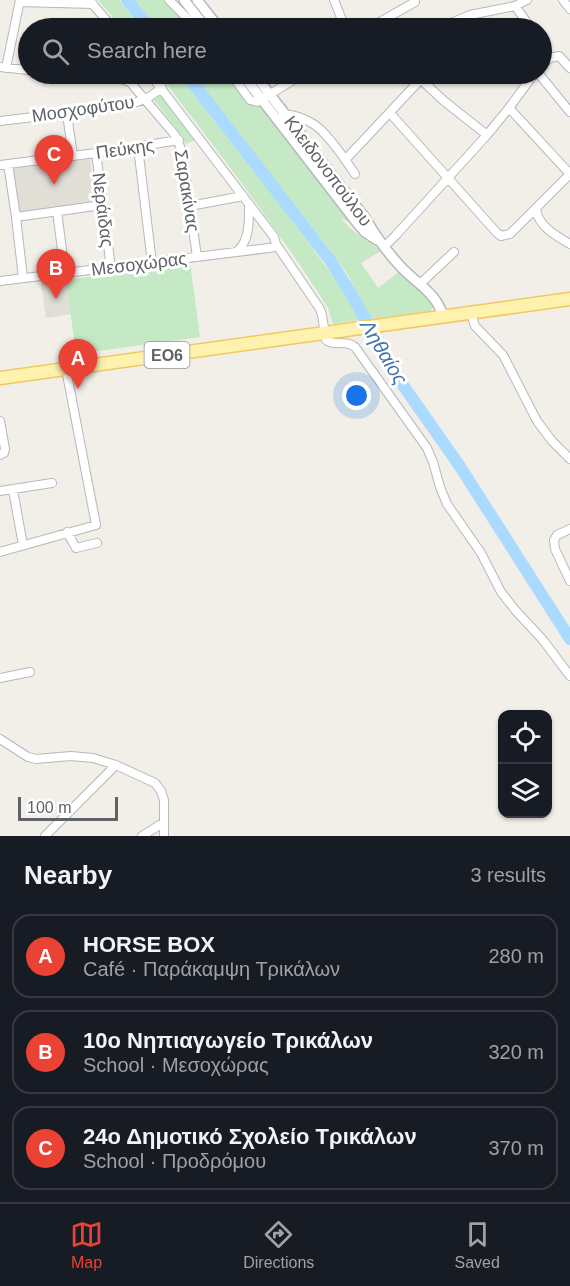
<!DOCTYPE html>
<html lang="en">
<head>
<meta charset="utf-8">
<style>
	body { margin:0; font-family:Arial,sans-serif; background:#242831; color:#f1f3f6 }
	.controls { position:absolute; right:18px; bottom:18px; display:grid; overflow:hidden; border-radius:12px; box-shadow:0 2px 4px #0004 }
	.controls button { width:54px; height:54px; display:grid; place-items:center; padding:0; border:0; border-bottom:2px solid #363941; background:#171b24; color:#f1f3f6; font:30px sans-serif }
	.scale { position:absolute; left:18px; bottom:15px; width:100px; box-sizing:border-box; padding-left:6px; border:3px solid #5f6368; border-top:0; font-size:16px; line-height:21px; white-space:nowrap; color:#5f6368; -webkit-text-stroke:4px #fff; paint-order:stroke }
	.you { position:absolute; left:357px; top:396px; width:21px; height:21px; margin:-15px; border:4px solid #fff; border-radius:50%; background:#1a73e8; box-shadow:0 0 0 9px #1a73e833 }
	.badge { display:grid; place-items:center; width:39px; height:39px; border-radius:50%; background:#ea4335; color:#fff; font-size:20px; font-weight:700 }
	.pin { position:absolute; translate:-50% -50px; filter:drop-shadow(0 2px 3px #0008) }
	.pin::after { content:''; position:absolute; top:32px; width:21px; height:18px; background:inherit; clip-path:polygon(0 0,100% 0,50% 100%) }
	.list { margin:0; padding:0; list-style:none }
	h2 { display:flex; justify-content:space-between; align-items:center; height:78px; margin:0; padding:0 24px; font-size:26px }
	h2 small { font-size:20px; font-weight:400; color:#9ea1a6 }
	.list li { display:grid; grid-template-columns:39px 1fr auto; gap:18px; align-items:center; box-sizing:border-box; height:84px; margin:0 12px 12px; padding:0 12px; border:2px solid #363941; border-radius:18px }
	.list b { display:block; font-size:22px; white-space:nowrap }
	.list p { margin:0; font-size:20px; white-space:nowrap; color:#9ea1a6 }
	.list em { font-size:20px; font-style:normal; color:#9ea1a6 }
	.icon { flex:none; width:33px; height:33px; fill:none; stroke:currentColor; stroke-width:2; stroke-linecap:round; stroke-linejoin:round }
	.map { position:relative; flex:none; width:570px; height:836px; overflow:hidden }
	.search { position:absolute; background:#171b24; box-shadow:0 2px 4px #0004; left:18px; right:18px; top:18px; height:66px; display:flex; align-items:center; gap:15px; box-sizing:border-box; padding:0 21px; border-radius:33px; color:#9ea1a6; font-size:22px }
	.sheet { height:366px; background:#171b24 }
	nav { display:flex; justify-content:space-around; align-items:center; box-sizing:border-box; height:84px; border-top:2px solid #363941; background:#171b24; font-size:16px; color:#9ea1a6 }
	nav a { display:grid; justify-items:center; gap:3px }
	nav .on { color:#ea4335 }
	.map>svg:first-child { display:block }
</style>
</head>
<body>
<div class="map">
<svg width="570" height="836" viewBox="0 0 570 836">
	<rect width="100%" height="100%" fill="#f1efe8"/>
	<path fill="#e1ded6" d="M90,159L95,202L19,213L12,168Z
		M66,280L71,314L46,318L41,283Z"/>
	<path fill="#c5e8c5" d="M98,0H119L142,28H122Z
		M134,0H167L194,28H157Z
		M159,74H179L265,183L327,268L346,293L360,320L333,324L328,308C276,226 217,150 159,74Z
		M192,74H227L252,105H261L354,225L339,217L352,230L381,251L361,263L378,288L400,271L421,289L435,305L430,311L426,312L370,319L348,275L331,251Z
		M161,94L196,140L185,144L183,137L153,99Z
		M190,263L200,337L76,354L66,280Z"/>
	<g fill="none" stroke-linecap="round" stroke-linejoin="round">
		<path stroke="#aadaff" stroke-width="12" d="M127,0L150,28
			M186,74L330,260L350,292L400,381L459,465L570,639"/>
		<defs>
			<path id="minor" d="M169,0L197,28
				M334,0L342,20L351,28
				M563,0L570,9
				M90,1L113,28
				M20,2L93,4
				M515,6L531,28
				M369,28L415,2
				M439,28L470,15L515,6L527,0
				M542,43L550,58
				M542,65L550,58L559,56L570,68
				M0,67L28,70
				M6,68L20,0
				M76,74L115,77L130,82L175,135L182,151L197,257
				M150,74L274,237L276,244L320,309L322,315L326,340C335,347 345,339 355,347L427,448L433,462L440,487L447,504L481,553L501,592L516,611L543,640L570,676
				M231,74L250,100L257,102L303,74
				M415,74L444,101L487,135
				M539,74L570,112
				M125,80L137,74
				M509,108L570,174
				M390,113L497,233L501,236L510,234L570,174
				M67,114L73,156
				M283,115C295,113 313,122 322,131C334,143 345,159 355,174
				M0,121L124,106L146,99L162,88
				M138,147L152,263
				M96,153L111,268
				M345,160L421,79
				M8,164L16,217L23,278
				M0,165L96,153L179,140
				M190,206L243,196
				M536,209C538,226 556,236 570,244
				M57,211L65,273
				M16,217L102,205
				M384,247L396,235L487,135L509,108L534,74
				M236,252C250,242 249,221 249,204
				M0,281L269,248L274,247L276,244
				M420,284L454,252
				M471,313L475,326L503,355L537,421L552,441L570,459
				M0,421L5,449L4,453L0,455
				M13,490L23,545
				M0,491L52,483
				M570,529L557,535L554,540L555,549L570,581
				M67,532L76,548L97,543
				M0,552L96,525L66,369
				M0,678L30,672
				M0,739L28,757L36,759L71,756L93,758L116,765L155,783L161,791L164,800V836
				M45,836L116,765
				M142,836L163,823"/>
			<path id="tertiary" d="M184,0L206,28
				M197,0L219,28
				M242,74L358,224L365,232L377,240
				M254,74L365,218C375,235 387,252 401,267C416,283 438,294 443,317"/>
			<path id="primary" d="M0,378L570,299"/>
		</defs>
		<use href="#minor" stroke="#b5b8bc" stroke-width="10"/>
		<use href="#tertiary" stroke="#b5b8bc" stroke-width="12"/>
		<use href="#primary" stroke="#f2c960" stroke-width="15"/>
		<use href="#minor" stroke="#fff" stroke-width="8"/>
		<use href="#tertiary" stroke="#fff" stroke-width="9"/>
		<use href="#primary" stroke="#fff2af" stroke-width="12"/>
	</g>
	<g text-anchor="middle" stroke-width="6" stroke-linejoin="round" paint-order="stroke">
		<rect fill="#fff" stroke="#8f9295" stroke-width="1.5" x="144.5" y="342" width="45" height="26" rx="4.5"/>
		<g font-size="16" font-weight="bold" fill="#5f6368">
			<text x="167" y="361">ΕΟ6</text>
		</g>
		<g font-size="18" fill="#5f6368" stroke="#fff">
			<text transform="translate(83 109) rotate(-8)" y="6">Μοσχοφύτου</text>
			<text transform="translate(125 149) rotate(-8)" y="6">Πεύκης</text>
			<text transform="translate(328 171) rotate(53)" y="6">Κλειδονοπούλου</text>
			<text transform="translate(187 191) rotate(81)" y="6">Σαρακίνας</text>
			<text transform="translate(103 210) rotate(83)" y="6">Νεράιδας</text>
			<text transform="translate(139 264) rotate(-7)" y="6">Μεσοχώρας</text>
		</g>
		<g font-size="20" font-style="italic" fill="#4174aa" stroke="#fff">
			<text transform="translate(384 352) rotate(59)" y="7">Ληθαίος</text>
		</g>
	</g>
</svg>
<div class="controls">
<button><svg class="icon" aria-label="locate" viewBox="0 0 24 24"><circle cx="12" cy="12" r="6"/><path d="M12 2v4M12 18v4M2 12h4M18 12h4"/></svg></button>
<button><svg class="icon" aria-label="layers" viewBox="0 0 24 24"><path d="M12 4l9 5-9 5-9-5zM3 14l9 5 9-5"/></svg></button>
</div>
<div class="scale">100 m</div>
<div class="you"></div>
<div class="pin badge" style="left:78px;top:389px">A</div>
<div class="pin badge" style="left:56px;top:299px">B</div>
<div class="pin badge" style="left:54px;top:185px">C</div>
<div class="search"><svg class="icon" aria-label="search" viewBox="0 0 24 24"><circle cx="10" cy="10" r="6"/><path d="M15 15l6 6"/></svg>Search here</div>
</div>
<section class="sheet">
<h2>Nearby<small>3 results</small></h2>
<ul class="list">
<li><span class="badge">A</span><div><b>HORSE BOX</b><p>Café · Παράκαμψη Τρικάλων</p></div><em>280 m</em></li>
<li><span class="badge">B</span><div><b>10ο Νηπιαγωγείο Τρικάλων</b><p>School · Μεσοχώρας</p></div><em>320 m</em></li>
<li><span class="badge">C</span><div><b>24ο Δημοτικό Σχολείο Τρικάλων</b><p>School · Προδρόμου</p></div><em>370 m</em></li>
</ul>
</section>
<nav>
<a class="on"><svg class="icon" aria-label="map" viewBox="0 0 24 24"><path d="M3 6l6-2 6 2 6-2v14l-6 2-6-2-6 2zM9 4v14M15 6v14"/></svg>Map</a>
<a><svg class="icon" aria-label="directions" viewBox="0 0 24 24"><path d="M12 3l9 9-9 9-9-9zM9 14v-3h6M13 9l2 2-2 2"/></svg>Directions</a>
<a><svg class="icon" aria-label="saved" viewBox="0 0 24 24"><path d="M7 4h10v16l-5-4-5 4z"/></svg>Saved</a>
</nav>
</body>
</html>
